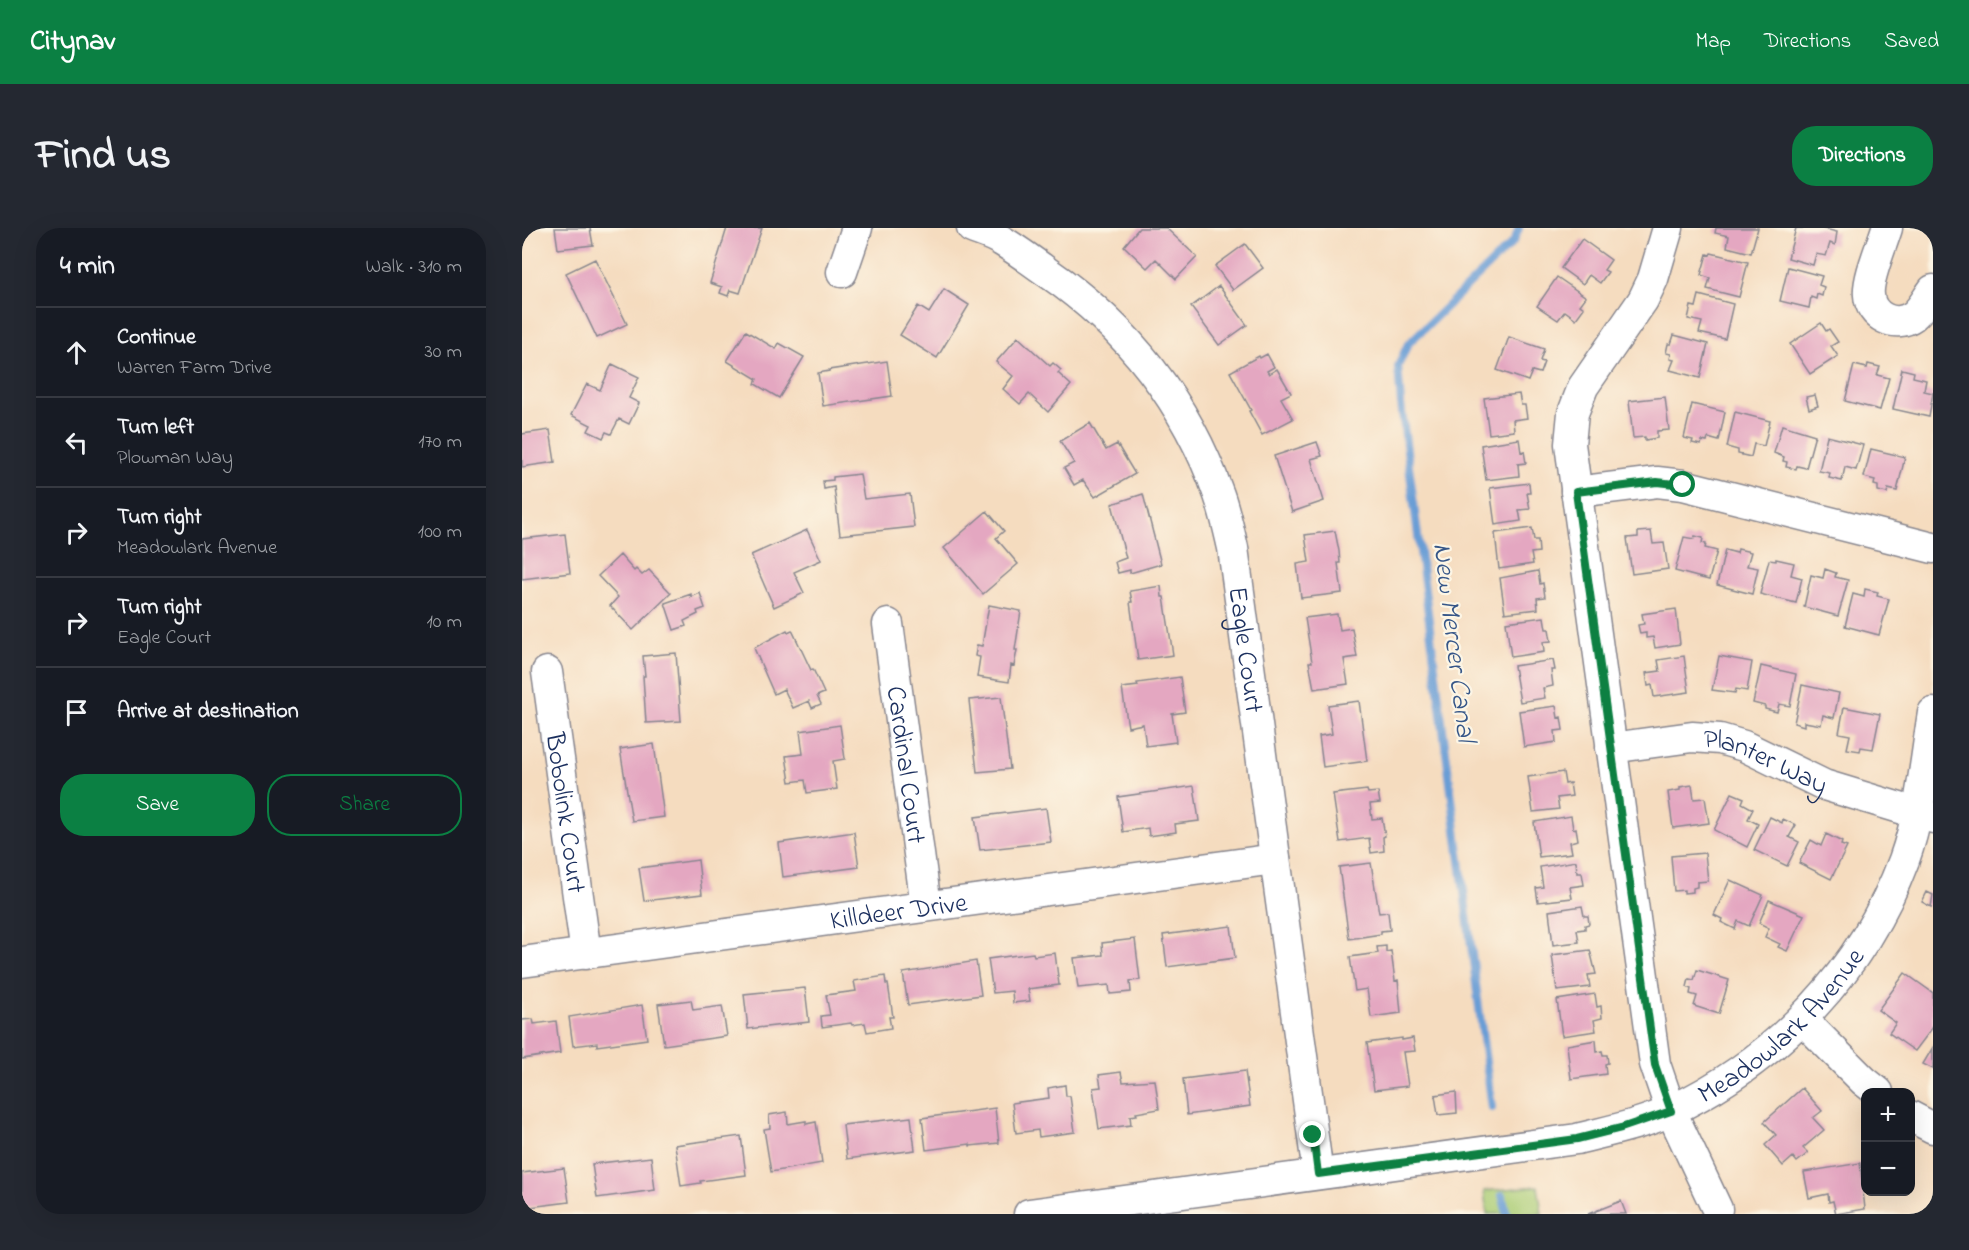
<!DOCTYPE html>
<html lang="en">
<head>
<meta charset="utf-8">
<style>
	body { margin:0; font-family:"Indie Flower",sans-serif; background:#242831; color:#f1f3f6 }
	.controls { position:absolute; right:18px; bottom:18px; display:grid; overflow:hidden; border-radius:12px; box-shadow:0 6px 24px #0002 }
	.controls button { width:54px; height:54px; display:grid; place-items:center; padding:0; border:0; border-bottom:2px solid #363941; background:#171b24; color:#f1f3f6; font:30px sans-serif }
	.stop { position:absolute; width:18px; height:18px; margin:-14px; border:4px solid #0b8043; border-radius:50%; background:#fff }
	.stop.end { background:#0b8043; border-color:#fff; box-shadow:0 2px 6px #0008 }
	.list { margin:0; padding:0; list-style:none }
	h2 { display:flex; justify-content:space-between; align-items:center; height:78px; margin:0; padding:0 24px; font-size:26px }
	h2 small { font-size:20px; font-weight:400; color:#9ea1a6 }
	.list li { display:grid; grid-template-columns:39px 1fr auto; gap:18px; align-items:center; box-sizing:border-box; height:90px; padding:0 24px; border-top:2px solid #363941 }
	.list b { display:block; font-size:22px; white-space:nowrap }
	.list p { margin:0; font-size:20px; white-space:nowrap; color:#9ea1a6 }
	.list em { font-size:20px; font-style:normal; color:#9ea1a6 }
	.actions { display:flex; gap:12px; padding:18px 24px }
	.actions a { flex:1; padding:14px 0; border:2px solid #0b8043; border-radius:24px; text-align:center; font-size:21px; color:#0b8043 }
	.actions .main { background:#0b8043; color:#fff }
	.icon { flex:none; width:33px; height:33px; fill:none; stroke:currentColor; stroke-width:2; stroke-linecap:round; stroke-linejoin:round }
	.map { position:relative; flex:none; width:1411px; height:986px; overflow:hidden; border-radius:24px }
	header { display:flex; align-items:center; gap:36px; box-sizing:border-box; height:84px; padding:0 30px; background:#0b8043; color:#fff }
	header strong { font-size:28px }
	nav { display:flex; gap:33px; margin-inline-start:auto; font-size:21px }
	.intro { display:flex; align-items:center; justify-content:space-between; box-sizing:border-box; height:144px; padding:0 36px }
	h1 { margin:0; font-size:42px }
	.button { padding:15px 27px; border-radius:24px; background:#0b8043; color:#fff; font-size:21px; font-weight:700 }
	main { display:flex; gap:36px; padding:0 36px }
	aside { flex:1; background:#171b24; border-radius:24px; box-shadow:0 6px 24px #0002 }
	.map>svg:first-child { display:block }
</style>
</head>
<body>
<header>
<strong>Citynav</strong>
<nav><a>Map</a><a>Directions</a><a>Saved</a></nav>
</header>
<div class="intro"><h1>Find us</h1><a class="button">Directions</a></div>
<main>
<aside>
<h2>4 min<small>Walk · 310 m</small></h2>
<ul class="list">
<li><svg class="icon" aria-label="ahead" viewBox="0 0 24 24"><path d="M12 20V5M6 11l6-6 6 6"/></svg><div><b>Continue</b><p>Warren Farm Drive</p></div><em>30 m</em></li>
<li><svg class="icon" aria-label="left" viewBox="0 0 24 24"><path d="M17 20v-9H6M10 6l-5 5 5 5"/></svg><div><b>Turn left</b><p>Plowman Way</p></div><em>170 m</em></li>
<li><svg class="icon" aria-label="right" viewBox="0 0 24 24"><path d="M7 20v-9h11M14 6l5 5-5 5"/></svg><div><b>Turn right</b><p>Meadowlark Avenue</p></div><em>100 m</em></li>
<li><svg class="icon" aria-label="right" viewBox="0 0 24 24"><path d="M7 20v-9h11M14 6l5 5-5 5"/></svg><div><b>Turn right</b><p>Eagle Court</p></div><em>10 m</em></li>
<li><svg class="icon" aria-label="arrive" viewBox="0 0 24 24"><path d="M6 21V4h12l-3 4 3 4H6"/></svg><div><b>Arrive at destination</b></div></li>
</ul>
<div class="actions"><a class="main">Save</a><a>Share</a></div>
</aside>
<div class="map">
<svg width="1411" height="986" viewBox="0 0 1411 986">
	<rect width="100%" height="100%" fill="#fcf5e5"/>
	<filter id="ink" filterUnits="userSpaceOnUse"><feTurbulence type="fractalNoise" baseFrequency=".0167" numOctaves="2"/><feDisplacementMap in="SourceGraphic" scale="12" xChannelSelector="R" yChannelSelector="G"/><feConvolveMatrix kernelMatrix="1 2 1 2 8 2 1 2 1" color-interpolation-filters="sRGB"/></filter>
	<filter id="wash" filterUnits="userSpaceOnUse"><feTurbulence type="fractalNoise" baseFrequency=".008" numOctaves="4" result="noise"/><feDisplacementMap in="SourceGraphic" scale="24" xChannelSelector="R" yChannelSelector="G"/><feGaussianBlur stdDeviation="1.35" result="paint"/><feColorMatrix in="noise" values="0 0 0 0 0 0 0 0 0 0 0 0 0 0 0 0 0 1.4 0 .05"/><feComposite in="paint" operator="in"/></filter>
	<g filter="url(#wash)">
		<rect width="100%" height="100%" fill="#f5dcbf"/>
		<path fill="#abcd76" stroke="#637e6a" stroke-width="1.5" d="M1016,958L1020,986H965L962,963Z"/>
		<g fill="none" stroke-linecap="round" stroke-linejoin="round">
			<path stroke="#699dd5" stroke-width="8" d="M970,880L879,176L876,138L886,116L992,13L997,0
				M980,967L985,986"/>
		</g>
		<g id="blocks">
			<path fill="#e4a7c1" d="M33,0H68L71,17L36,21Z
				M205,0H240L218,65L208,62L206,68L198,65L200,59L188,55Z
				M617,0H644L675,29L654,51L634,31L625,40L602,18Z
				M1194,0H1236L1229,25L1205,19L1207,8L1193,5Z
				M1274,0H1299L1315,4L1313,17L1308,15L1304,28L1294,26L1291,37L1266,30Z
				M1060,11L1089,32L1082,42L1086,44L1078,55L1067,47L1061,56L1039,40Z
				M723,16L741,40L711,62L693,38Z
				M1189,25L1226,34L1217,69L1185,61L1188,50L1179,47L1185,26L1188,27Z
				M73,31L105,96L75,110L44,45Z
				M1266,39L1300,48L1297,57L1302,59L1300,68L1295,66L1294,71L1289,69L1287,80L1258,73Z
				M1035,49L1064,69L1058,77L1062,80L1054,91L1043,83L1036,92L1015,78Z
				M697,58L725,97L697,117L669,79Z
				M422,61L447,77L415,130L378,107L396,78L407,85Z
				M1177,67L1211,76L1203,111L1177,105L1180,94L1166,91L1169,78L1174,79Z
				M1299,95L1304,103L1307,101L1316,114L1309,118L1316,128L1288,146L1268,116Z
				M224,103L254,121L257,115L282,129L257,170L233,156L235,151L205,133Z
				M1152,107L1186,116L1178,150L1148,142L1152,132L1148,131L1149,126L1144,125L1146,116H1149Z
				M496,109L528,138L531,135L539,142L536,145L549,157L526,184L507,166L498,176L481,161L491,148L474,134Z
				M987,109L1022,121L1018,133L1022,134L1018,145L1010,143L1006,153L975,142Z
				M745,126L752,139L745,143L747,146L755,141L769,165L759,170L771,191L740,207L727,183L729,182L708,144L737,128L738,130Z
				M365,133L370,168L301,178L296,145L307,143V142Z
				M90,136L117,149L107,170L117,175L107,196L97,191L89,206L84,204L81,210L66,203L69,197L49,187L65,156L78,162Z
				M1346,136L1358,139L1355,147L1367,150L1358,182L1323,173L1332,137L1345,140Z
				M1380,141L1392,144L1391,149L1404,152L1402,163L1411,165L1407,189L1371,181Z
				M997,166L999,177H1003L1005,190L991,192L992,203L967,206L962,170Z
				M1293,167L1296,178L1287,181L1284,169Z
				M1143,169L1147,202L1135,203V210L1123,212V209L1111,210L1107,173Z
				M1170,176L1203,184L1197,213L1186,210L1185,214L1180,213L1179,217L1170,215L1171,212L1162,210Z
				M1213,184L1248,193L1242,218L1232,216L1229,229L1216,226V222L1205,219Z
				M568,195L584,222L595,216L613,246L573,269L561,252L552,257L542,240L552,235L538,213Z
				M1260,197L1293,207L1284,240L1275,238L1274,241L1264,239L1265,234L1261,233L1262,229L1252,225Z
				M28,202L33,234L0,239V206Z
				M1305,208L1341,217L1334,242L1323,239L1320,253L1307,250L1308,245L1297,243Z
				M997,211L999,224L1002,223L1004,235L996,236L997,248L964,252L959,217Z
				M795,214L800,228L789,231L802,273L770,284L752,228Z
				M1349,221L1383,229L1375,263L1366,261L1365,265L1356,263V258L1352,257L1353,252L1342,249Z
				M338,246L342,271L388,266L392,299L318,307L312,259L302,261L301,253L311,252V249Z
				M1007,255L1008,265H1005L1008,281L997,282L999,293L973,297L968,260Z
				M621,266L639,336L608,345V342L596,345L593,334L604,330L590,276Z
				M465,283L482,303L474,310L496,336L461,366L422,320Z
				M1010,300L1012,312H1016L1017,324L1009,325L1011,336L977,341L973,305Z
				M285,302L299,332L272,344L282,365L252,379L229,327Z
				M813,303L817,323L818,335H816L820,365L779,370L775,336L787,334L783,307Z
				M1129,303L1131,316L1142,315L1146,341L1110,346L1105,310L1116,309V304Z
				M43,306L48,345L0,351V311Z
				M1173,308L1181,310L1180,315L1184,316L1183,320L1195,323L1187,352L1153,343L1162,309L1172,311Z
				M1216,321L1229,324L1225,338L1236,340L1230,366L1195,357L1203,322L1215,325Z
				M98,327L112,343L114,341L120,347L127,342L149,365L111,402L88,378L96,369L76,348Z
				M1254,331L1272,335L1269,347L1280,350L1274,375L1238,366L1247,332L1254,333Z
				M1303,341L1314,345L1313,349L1326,352L1316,388L1282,379L1289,347L1301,350Z
				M1016,343L1018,356L1021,355L1023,369L1015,370L1016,381L983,385L978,350Z
				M639,358L640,369H642L651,427L616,432L608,374H610L608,363Z
				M1343,361L1356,364L1355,368L1367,371L1357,407L1323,398L1331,366L1342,369Z
				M178,365L183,380L175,383L176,386L162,393L164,398L152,402L143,375L169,366V369Z
				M467,377L499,383L493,422H495L492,438L489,437L487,454L455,449L458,429L453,428L455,417L460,418Z
				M1154,381L1158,416L1133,420L1131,409L1124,410V405L1118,406L1116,397L1122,396L1120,386Z
				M815,386L818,402L830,400L835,429L822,431L826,456L792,461L787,434H790L783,390Z
				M1022,389L1024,401H1027L1029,413L1021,414L1022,424L989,429L984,394Z
				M265,402L266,404L270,402L289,442L291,441L302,465L295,468L299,476L290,480L287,473L271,480L262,461L252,466L232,420Z
				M154,425L159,493L124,495L121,448H123L121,428Z
				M1162,428L1167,464L1132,469L1130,457L1126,458L1124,445L1138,443L1136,432Z
				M1197,428L1230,434L1225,463L1214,461L1213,465L1190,462Z
				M1031,432L1033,442H1029L1031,458L1021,460L1023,470L998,474L992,438Z
				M1239,438L1274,446L1268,478L1257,476L1255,484L1243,481V478L1231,475Z
				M658,449L663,484L650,486L654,514L624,518L621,496L606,499L600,460L616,458L615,455Z
				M1280,457L1317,465L1312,490L1301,487L1299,497L1282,494V498L1272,495Z
				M479,469L488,541L455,544L447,472Z
				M837,473L845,533L801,539L797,508L810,506L806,477Z
				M1034,478L1036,490L1039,489L1041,502L1033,503L1034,514L1002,519L997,483Z
				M1322,479L1358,486L1351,521L1339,519L1338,523L1325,521L1328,507L1317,505Z
				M318,497L323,531L311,533L315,561L285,565L283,552L268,554L264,528L281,526L278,503Z
				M132,516L142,589L110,593L98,521Z
				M1041,544L1043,556L1048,555L1050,568L1035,570L1037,581L1011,584L1006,549Z
				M1170,557L1172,571L1183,570L1187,595L1151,600L1146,564L1158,562V559Z
				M672,558L677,593L653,596L654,604L627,608L626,600L601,604L596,569Z
				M845,562L846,565L856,564L858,575L848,576L850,591L860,590L863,608L861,609L862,623L849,625L847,610L818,614L811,566Z
				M1210,565L1222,570L1220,575L1231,581L1226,591L1236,596L1225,619L1192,602Z
				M524,580L529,614L458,622L453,589Z
				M1049,588L1051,601L1054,600L1056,612L1048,614L1050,625L1017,629L1012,594Z
				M1248,589L1260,595L1261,591L1274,597L1267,609L1277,614L1265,638L1232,622Z
				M332,604L337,639L261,649L257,615Z
				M1304,606L1320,614L1319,617L1325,619L1309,651L1277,635L1289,612L1299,618Z
				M1183,625L1186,653L1175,654V659L1171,660V664L1162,665V662L1152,663L1149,628Z
				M176,632L180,666L122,673L117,640Z
				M1054,633L1055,645H1060L1062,657L1048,659L1050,670L1016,674L1014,660L1021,659L1018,639Z
				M849,635L857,685L866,684L868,702L859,703V706L827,711L817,639Z
				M1208,652L1241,667L1227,698L1216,693L1213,701L1199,694L1200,691L1192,687Z
				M1405,664L1411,667L1409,679L1400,674Z
				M1247,672L1282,687L1265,723L1256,719L1258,716L1243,709L1247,700L1237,695Z
				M1060,678L1062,688H1066L1067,696L1063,697V701L1055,702L1057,714L1031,717L1027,683Z
				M709,698L713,730L645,739L641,707Z
				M613,711L618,752L608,753L609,764L588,766L587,757L556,760L552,730L581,727L580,715Z
				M864,718V724L869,723L873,753L876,752L879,785L849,789L845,761L833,763L828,729L856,725L855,719Z
				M1068,722L1074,746L1066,747L1068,759L1035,763L1030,727Z
				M511,725L512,728L533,725L537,757L506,761L508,773L491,775L490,763L471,765L466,731Z
				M454,733L459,767L386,777L381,745Z
				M1175,742L1207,752L1197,786L1172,778L1175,768L1168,766L1169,761L1165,759L1167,751L1172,752Z
				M1383,745L1411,765V799L1393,823L1367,805L1374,795L1356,782Z
				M363,748L364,756H366L371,789H367L369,800L345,804L343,795L330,797L329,795L300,799L299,788L308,787L304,767L334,763L332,753Z
				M283,760L287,794L226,801L222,766Z
				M1073,766L1075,779L1079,778L1080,790L1072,792L1074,803L1040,808L1035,772Z
				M169,772L171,782L200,778L205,808L142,817L136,776Z
				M120,777L125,811L75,818V815L51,818L47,789Z
				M11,791L12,796L34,793L38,825L0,831V792Z
				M880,810V812L891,810L893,823L881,824L886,858L852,862L845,815Z
				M1074,812L1075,824L1080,823L1081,827H1085L1086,835L1083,836L1084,846L1049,851L1045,817Z
				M1411,819V841L1401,836Z
				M723,843L728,878L665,887L661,851Z
				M599,844L601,854L633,852L637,881L614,885L615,887L608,888L609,897L577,901L571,860L579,859L577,847Z
				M543,857L544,868H548L553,904L517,909L516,902L494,905L490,875L527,870L526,860Z
				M1280,860L1300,883L1291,890L1302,902L1281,920L1286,925L1275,934L1271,929L1261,938L1243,917L1254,907L1242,894Z
				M934,864L935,885L916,887L913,867Z
				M473,880L477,915L448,918V916L404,922L400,890Z
				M265,884L266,896L284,893V896L294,894L300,935L249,944L242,901L248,900L247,887Z
				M389,889L393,922L325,931L321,897Z
				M219,908L224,947L178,953L179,955L159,958L153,917Z
				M129,929L133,962L75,970L70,936Z
				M1338,935L1343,981L1314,986L1311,973L1307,974L1306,966L1287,970L1282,944Z
				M42,940L47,974L0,980V945Z
				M1099,973L1104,986H1066Z"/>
		</g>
	</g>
	<g filter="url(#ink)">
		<use href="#blocks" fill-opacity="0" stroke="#88868e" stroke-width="1.5"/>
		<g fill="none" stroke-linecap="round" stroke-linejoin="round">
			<defs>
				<g id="minor">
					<path id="s1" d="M450,0C460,4 471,7 480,13C495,22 510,33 525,44C605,99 664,174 697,267C703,284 707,302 711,320L796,946"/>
					<path d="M1146,0L1131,51L1121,72L1061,159L1051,185L1048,216L1133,836L1149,883L1195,981"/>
					<path d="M1365,0C1360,17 1345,51 1347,67C1348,88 1373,101 1391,88C1399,82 1405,70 1411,62"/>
					<path d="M320,44L335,0"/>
					<path d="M1054,264L1135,254L1161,257L1411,320"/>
					<path id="s2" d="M366,396L404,678"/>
					<path id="s3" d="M25,444L64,726"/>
					<path id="s4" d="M1089,520L1170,509L1198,511L1222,518L1302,557L1411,590"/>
					<path id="s5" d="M0,734L753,631"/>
					<path d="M1280,791L1342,853L1356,864"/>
					<path d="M1388,888L1411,900"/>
					<path id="s6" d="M507,986L1055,911C1086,903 1122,896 1150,882C1256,832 1341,742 1382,632C1399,585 1403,534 1411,485"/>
				</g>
			</defs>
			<use href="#minor" stroke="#88868e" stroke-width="33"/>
			<use href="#minor" stroke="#fff" stroke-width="30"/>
		</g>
	</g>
	<g fill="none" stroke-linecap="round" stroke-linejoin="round" filter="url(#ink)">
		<path stroke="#0b8043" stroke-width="8" d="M791,907L796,946L1055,911L1099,900L1149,883L1133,837L1054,264L1135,254L1161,257"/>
	</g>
	<g text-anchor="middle" stroke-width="4.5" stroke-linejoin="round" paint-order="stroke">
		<g font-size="27" fill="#1b2f5e" stroke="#fcf5e5">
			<text dy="9" stroke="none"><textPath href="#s1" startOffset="531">Eagle Court</textPath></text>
			<text dy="9" stroke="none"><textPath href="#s4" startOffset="160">Planter Way</textPath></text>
			<text dy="9" stroke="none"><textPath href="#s2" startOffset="142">Cardinal Court</textPath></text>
			<text dy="9" stroke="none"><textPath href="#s3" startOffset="142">Bobolink Court</textPath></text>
			<text dy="9" stroke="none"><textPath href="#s5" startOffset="380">Killdeer Drive</textPath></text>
			<text dy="9" stroke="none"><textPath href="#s6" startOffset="792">Meadowlark Avenue</textPath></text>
		</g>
		<g font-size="28" font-style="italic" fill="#365688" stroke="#fcf5e5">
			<text transform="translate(934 414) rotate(83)" y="10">New Mercer Canal</text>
		</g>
	</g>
</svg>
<div class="controls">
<button>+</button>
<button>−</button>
</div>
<div class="stop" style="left:1161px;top:257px"></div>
<div class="stop end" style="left:791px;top:907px"></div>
</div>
</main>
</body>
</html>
